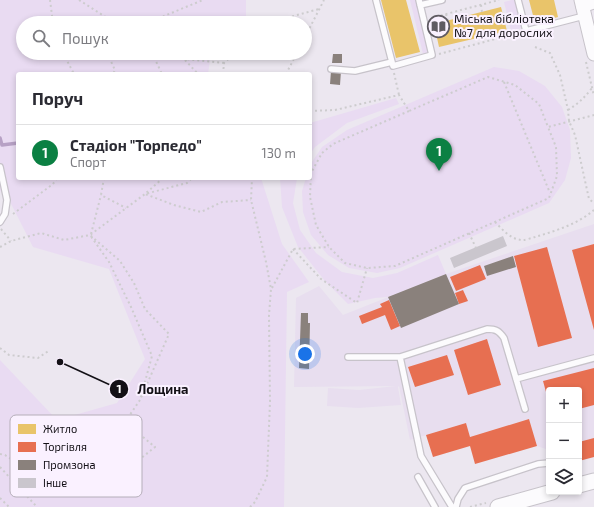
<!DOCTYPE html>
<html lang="uk">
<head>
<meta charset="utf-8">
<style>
	body { margin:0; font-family:"Exo 2",sans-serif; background:#f2f2f3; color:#2b2b33 }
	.controls { position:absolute; right:12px; bottom:12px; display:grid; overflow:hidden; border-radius:4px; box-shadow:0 2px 6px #0003 }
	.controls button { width:36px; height:36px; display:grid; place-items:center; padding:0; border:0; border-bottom:1px solid #e1e1e2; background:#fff; color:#2b2b33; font:20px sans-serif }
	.you { position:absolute; left:305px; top:354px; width:14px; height:14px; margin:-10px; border:3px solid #fff; border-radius:50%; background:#1a73e8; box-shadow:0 0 0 6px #1a73e833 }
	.badge { display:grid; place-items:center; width:26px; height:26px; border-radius:50%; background:#0b8043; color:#fff; font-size:13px; font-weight:700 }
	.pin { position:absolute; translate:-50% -33px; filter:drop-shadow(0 1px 2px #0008) }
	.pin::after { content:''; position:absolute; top:21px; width:14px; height:12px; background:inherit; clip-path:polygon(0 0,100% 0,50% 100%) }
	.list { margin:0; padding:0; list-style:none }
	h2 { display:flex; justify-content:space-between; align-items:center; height:52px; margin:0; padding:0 16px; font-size:17px }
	h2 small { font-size:13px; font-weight:400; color:#7c7c81 }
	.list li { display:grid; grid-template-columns:26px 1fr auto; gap:12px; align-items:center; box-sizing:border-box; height:56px; padding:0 16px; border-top:1px solid #e1e1e2 }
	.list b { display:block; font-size:15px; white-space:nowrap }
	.list p { margin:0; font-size:13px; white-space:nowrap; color:#7c7c81 }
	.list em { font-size:13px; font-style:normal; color:#7c7c81 }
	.icon { flex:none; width:22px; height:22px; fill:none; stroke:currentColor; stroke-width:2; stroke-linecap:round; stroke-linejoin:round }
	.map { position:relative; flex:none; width:594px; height:507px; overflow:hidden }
	.search { position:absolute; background:#fff; box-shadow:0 2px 6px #0003; left:16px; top:16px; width:296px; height:44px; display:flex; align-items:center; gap:10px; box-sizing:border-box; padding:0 14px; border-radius:22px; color:#7c7c81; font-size:15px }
	.panel { position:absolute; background:#fff; box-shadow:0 2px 6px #0003; left:16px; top:72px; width:296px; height:108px; border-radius:4px }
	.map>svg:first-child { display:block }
</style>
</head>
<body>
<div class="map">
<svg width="594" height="507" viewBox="0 0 594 507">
	<rect width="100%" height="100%" fill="#ece7f0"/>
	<path fill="#e8deef" d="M594,224V457L579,461V390H549V450L537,446L529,419L470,437L466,423L410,440L399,386L398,387L401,405L358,408L327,406L328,388L359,390L396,386L294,387L296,298L319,286L343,315L446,274Z"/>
	<path fill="#e9dbf2" d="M0,0H246V19L242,23H23V53H217L210,60L208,74H18V178H261L282,244L309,282L287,292L284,507H0V360L57,420L117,403L145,359L109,269L33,247L2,186L0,193V186L1,185L0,177Z
		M410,0H417L430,53L423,54Z
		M512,0H516L522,28L511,31L504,2Z
		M494,67L519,71L545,86L562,107L570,130L571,158L565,180L549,203L400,268L377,273L349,268L328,255L311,235L303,212L302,191L306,178H310V165L322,147L347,130Z
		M396,98L399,104L347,123L315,147L310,154V123Z
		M280,178H297L293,203L300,230L316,253L342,272L373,278L397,273L438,255L446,274L388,297L375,298L348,304L325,281L298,247L282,207Z"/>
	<path fill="#e9c46a" d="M381,0H406L420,52L396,58Z
		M529,0H554L558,17L535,23Z
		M501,7L507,31L439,47L434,24Z"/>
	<path fill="#e76f51" d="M594,244V330L572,250Z
		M547,247L572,338L538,347L514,256Z
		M480,265L486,279L456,291L450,277Z
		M463,290L468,301L459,304L455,293Z
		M389,300L400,326L391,330L385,315L362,324L359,316L382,307L380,304Z
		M487,339L501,385L468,395L454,350Z
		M447,355L454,375L415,387L408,367Z
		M594,368V405L579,409V390H549V403L543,381Z
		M529,419L537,446L475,464L470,446L433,457L426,435L466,423L470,437Z
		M594,438V457L579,461V442Z"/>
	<path fill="#8a817c" d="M333,54H342V63H332Z
		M331,71H341L340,85L330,84Z
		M513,256L516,267L487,276L484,266Z
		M446,274L459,304L401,328L388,297Z
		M301,313H308V323H310L309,369L299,368Z"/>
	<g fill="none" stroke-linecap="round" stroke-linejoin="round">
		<path stroke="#b7a1c5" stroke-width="3.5" d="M0,138L2,145L18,143"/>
	</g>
	<path fill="#cac6cd" d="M503,236L507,246L454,268L450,258Z
		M59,357L65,362L60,367L55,362Z"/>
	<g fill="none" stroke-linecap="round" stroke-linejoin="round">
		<defs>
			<path id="service" d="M376,0L393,66L432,55L419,0
				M518,0L526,31L584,16
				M420,5L442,0
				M331,69L355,71L392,62
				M0,167L7,200L5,214L0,222
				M348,357H400
				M516,379L594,358
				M418,477L435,507
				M452,507L421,456L400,357L487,329C496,329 499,331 504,338L525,409
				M456,507L458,499L465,488L538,464L549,463"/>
			<path id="minor" d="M582,7L594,3"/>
			<path id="tertiary" d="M581,0L594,54"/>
			<path id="secondary" d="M579,485L594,481
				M498,507L552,492"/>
		</defs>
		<use href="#service" stroke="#c7c3ca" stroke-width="8"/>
		<use href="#minor" stroke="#c7c3ca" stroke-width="13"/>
		<use href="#tertiary" stroke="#c7c3ca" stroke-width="15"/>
		<use href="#secondary" stroke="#c7c3ca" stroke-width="17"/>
		<path stroke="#cdccce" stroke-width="2" stroke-dasharray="2 3" stroke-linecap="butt" d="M50,0L53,23
			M79,0L115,23
			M481,5L482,12
			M446,14L448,21
			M431,18L499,0
			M155,23L164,16L203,0
			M268,23L319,9
			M305,37L324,0
			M535,47L550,53L560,75L568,110L569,121L575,135L589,199L594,203
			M63,53L74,74
			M107,53L115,70L113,74
			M152,53L162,74
			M174,53L184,59L224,63
			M439,54L518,33
			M185,60L198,74
			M586,62L594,96
			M394,73L399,95
			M223,74L224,63L235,53
			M286,74L297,53
			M504,82L550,193
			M568,110C578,104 585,97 592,88
			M310,111L335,110L399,95L409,111L488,77L515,85L539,104L548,127L594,115
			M409,111L333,144L322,153L311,173L310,197L316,225L329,247L345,263L367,268L395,266L549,198L557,176L556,147L548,127
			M104,178L101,195L126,208
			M163,178L145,194L174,205L201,212L222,202L251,200
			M13,214L53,184L57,178
			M495,222C503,230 511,240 523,240C526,240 531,238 535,237C555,231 578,224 594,210
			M1,229L11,241
			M469,233L476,248
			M91,234L101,195
			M0,247L11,241L41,233L64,240L90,235L145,194L187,183L192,178
			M293,249L321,279L357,303L367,268
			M272,288L293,249L329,247
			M0,348L9,355L38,358L50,350
			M0,454L5,455L26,469L81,461H128
			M0,467L37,507
			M78,473L105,477L129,468L155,447L125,422L140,400L152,356L131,307L109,262L90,235L120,261L134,283L145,309L169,334L140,400
			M0,498L9,507
			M250,507L255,502L267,477L270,401L269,315L271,289L266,262L251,200L252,178
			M470,507L486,503"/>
		<use href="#service" stroke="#fcfbfd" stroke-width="5.5"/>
		<use href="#minor" stroke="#fcfbfd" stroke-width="11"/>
		<use href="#tertiary" stroke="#fcfbfd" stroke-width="13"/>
		<use href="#secondary" stroke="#fcfbfd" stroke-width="15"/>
	</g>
	<defs>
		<symbol id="library-ring" viewBox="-11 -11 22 22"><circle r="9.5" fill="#faf1ff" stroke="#5f5b62" stroke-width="1.5"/><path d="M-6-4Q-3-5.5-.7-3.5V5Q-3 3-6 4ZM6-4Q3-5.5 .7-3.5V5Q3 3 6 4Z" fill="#5f5b62"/></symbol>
	</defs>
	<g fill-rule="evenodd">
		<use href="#library-ring" x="426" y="14" width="25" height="25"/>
	</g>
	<g text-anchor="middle" stroke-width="4" stroke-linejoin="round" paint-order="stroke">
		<g font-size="12" fill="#131016" stroke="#faf1ff" text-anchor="start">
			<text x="454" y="23">Міська бібліотека<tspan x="454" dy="14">№7 для дорослих</tspan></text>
		</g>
	</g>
	<rect x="10" y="415" width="132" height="82" rx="6" fill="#faf1ff" stroke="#b5aeb9" stroke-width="1"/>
	<rect x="18" y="424" width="18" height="10" fill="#e9c46a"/>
	<rect x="18" y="442" width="18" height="10" fill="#e76f51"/>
	<rect x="18" y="460" width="18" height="10" fill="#8a817c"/>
	<rect x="18" y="478" width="18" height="10" fill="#cac6cd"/>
	<g font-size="11" fill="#131016">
		<text x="43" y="433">Житло</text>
		<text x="43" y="451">Торгівля</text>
		<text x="43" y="469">Промзона</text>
		<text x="43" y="487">Інше</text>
	</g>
	<path fill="none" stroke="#131016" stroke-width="1.5" d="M60 362L119 389"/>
	<g fill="#131016" stroke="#faf1ff" stroke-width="1.5">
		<circle cx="60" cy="362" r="4"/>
		<circle cx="119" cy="389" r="10"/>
	</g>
	<g font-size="12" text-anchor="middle" font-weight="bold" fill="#fff">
		<text x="119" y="393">1</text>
	</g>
	<g font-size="13" text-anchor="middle" font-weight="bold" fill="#131016" stroke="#faf1ff" stroke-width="4" stroke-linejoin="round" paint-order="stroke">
		<text x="163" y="394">Лощина</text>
	</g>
</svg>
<div class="controls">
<button>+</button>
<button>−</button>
<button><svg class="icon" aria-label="layers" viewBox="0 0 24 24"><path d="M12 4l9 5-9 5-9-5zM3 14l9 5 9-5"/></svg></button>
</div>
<div class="you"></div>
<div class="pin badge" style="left:439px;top:171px">1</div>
<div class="search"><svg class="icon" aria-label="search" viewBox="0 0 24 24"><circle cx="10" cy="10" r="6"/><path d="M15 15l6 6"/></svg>Пошук</div>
<section class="panel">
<h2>Поруч<small></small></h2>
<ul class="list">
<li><span class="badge">1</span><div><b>Стадіон &quot;Торпедо&quot;</b><p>Спорт</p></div><em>130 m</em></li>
</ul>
</section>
</div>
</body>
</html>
